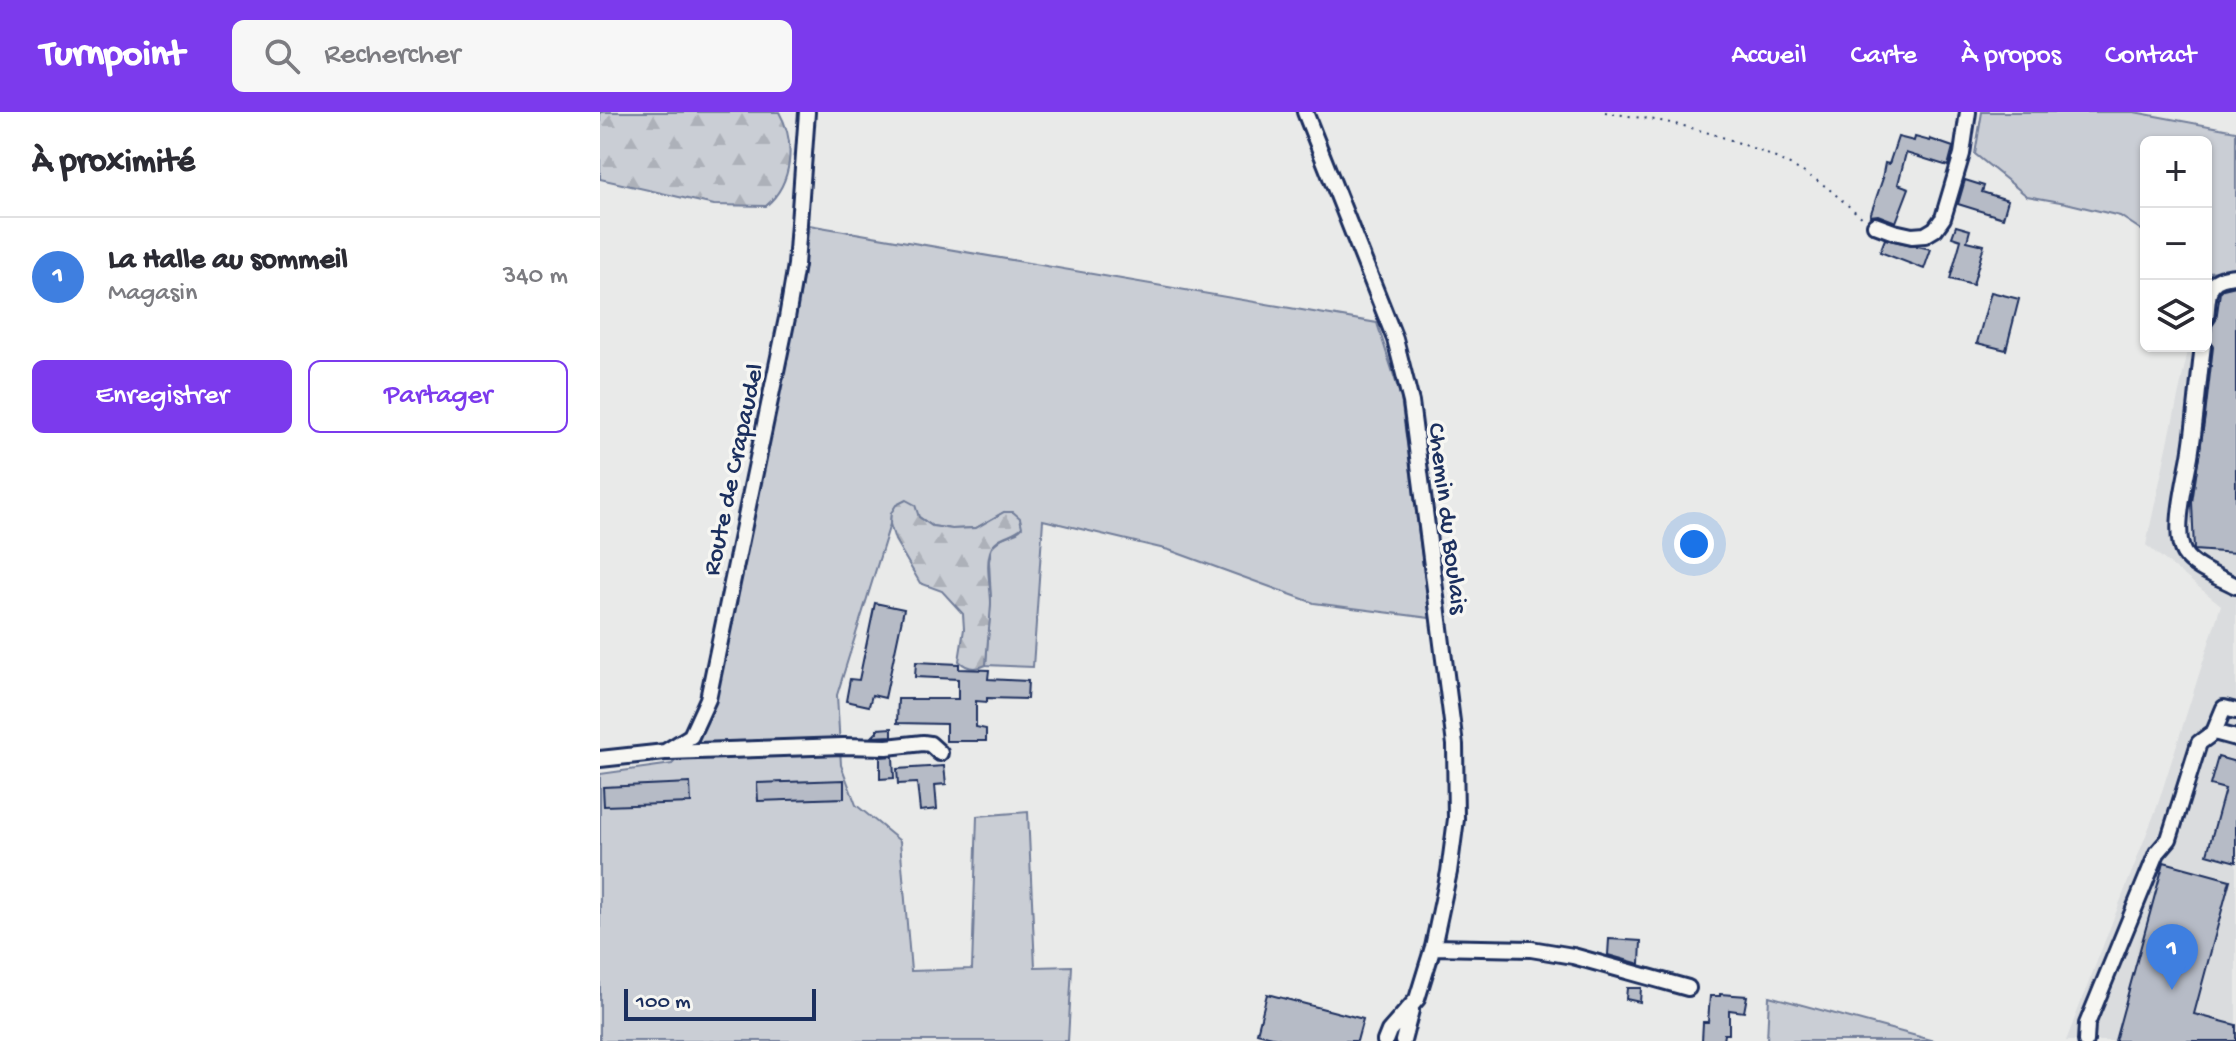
<!DOCTYPE html>
<html lang="fr">
<head>
<meta charset="utf-8">
<style>
	body { margin:0; font-family:"Gochi Hand",sans-serif; background:#f7f7f7; color:#2b2b33 }
	.controls { position:absolute; right:24px; top:24px; display:grid; overflow:hidden; border-radius:12px; box-shadow:0 2px 6px #0004 }
	.controls button { width:72px; height:72px; display:grid; place-items:center; padding:0; border:0; border-bottom:2px solid #e1e1e2; background:#fff; color:#2b2b33; font:40px sans-serif }
	.scale { position:absolute; left:24px; bottom:20px; width:192px; box-sizing:border-box; padding-left:8px; border:4px solid #1b2f5e; border-top:0; font-size:22px; line-height:28px; white-space:nowrap; color:#1b2f5e; -webkit-text-stroke:6px #f6f6f2; paint-order:stroke }
	.you { position:absolute; left:1094px; top:432px; width:28px; height:28px; margin:-20px; border:6px solid #fff; border-radius:50%; background:#1a73e8; box-shadow:0 0 0 12px #1a73e833 }
	.badge { display:grid; place-items:center; width:52px; height:52px; border-radius:50%; background:#7c3aed; color:#fff; font-size:26px; font-weight:700 }
	.pin { position:absolute; translate:-50% -66px; filter:drop-shadow(0 2px 4px #0008) }
	.pin::after { content:''; position:absolute; top:42px; width:28px; height:24px; background:inherit; clip-path:polygon(0 0,100% 0,50% 100%) }
	.list { margin:0; padding:0; list-style:none }
	h2 { display:flex; justify-content:space-between; align-items:center; height:104px; margin:0; padding:0 32px; font-size:34px }
	h2 small { font-size:26px; font-weight:400; color:#7c7c81 }
	.list li { display:grid; grid-template-columns:52px 1fr auto; gap:24px; align-items:center; box-sizing:border-box; height:120px; padding:0 32px; border-top:2px solid #e1e1e2 }
	.list b { display:block; font-size:30px; white-space:nowrap }
	.list p { margin:0; font-size:26px; white-space:nowrap; color:#7c7c81 }
	.list em { font-size:26px; font-style:normal; color:#7c7c81 }
	.actions { display:flex; gap:16px; padding:24px 32px }
	.actions a { flex:1; padding:18px 0; border:2px solid #7c3aed; border-radius:12px; text-align:center; font-size:28px; color:#7c3aed }
	.actions .main { background:#7c3aed; color:#fff }
	.icon { flex:none; width:44px; height:44px; fill:none; stroke:currentColor; stroke-width:2; stroke-linecap:round; stroke-linejoin:round }
	.map { position:relative; flex:none; width:1636px; height:929px; overflow:hidden }
	header { display:flex; align-items:center; gap:48px; box-sizing:border-box; height:112px; padding:0 40px; background:#7c3aed; color:#fff }
	header strong { font-size:38px }
	nav { display:flex; gap:44px; margin-inline-start:auto; font-size:28px }
	.search { width:560px; height:72px; background:#f7f7f7; display:flex; align-items:center; gap:20px; box-sizing:border-box; padding:0 28px; border-radius:12px; color:#7c7c81; font-size:30px }
	main { display:flex }
	aside { flex:1; background:#fff }
	.map>svg:first-child { display:block }
</style>
</head>
<body>
<header>
<strong>Turnpoint</strong>
<div class="search"><svg class="icon" aria-label="search" viewBox="0 0 24 24"><circle cx="10" cy="10" r="6"/><path d="M15 15l6 6"/></svg>Rechercher</div>
<nav><a>Accueil</a><a>Carte</a><a>À propos</a><a>Contact</a></nav>
</header>
<main>
<aside>
<h2>À proximité<small></small></h2>
<ul class="list">
<li><span class="badge" style="background:#3f7fe0">1</span><div><b>La Halle au sommeil</b><p>Magasin</p></div><em>340 m</em></li>
</ul>
<div class="actions"><a class="main">Enregistrer</a><a>Partager</a></div>
</aside>
<div class="map">
<svg width="1636" height="929" viewBox="0 0 1636 929">
	<defs>
		<pattern id="forest-firs" width="22" height="20" patternUnits="userSpaceOnUse" patternTransform="scale(2)"><rect width="22" height="20" fill="#caced5"/><path d="M5 1l3.5 6h-7zM16 11l3.5 6h-7z" fill="#adb1b9"/></pattern>
	</defs>
	<rect width="100%" height="100%" fill="#e9eae9"/>
	<filter id="ink" filterUnits="userSpaceOnUse"><feTurbulence type="fractalNoise" baseFrequency=".0125" numOctaves="2"/><feDisplacementMap in="SourceGraphic" scale="16" xChannelSelector="R" yChannelSelector="G"/><feConvolveMatrix kernelMatrix="1 2 1 2 8 2 1 2 1" color-interpolation-filters="sRGB"/></filter>
	<g filter="url(#ink)">
		<path fill="#dadcde" d="M1636,158V929H1466L1557,695L1621,493L1546,433L1589,234H1606V160Z"/>
		<path fill="#caced5" stroke="#727e9a" stroke-width="2" d="M1382,0H1534L1636,19V158L1606,160V30H1546V121L1520,104L1466,91L1427,84L1375,42Z
			M209,113L777,211L801,286L830,506L714,491L569,438L443,408L433,555L386,553L391,488L389,449L392,434L402,426L417,420L404,400L376,416L352,417L332,414L319,405L291,401L290,412L237,583L241,653L256,693L300,729L311,859L372,857L377,704L428,700L435,855L472,854L468,929H0V662L72,652L99,624L111,598L202,172Z
			M1169,884L1335,929H1167Z"/>
		<path fill="url(#forest-firs)" stroke="#727e9a" stroke-width="2" d="M0,0H179C196,30 193,71 166,94L114,93L0,67Z
			M306,388L315,393L319,405L332,414L352,417L376,416L404,400H413L420,406L422,415C414,424 398,423 392,435C384,451 391,474 391,491C390,512 387,533 386,553C376,558 367,557 359,549L364,517L363,502L342,479L320,471L295,428L290,412L291,401L296,393Z"/>
		<path fill="#b6bbc6" stroke="#1b2f5e" stroke-width="2" d="M1298,25L1314,29L1315,25L1330,29V27L1353,35L1348,54L1306,41L1298,72L1309,76L1296,110L1278,103L1270,104L1283,66H1282L1285,51L1289,52Z
			M1365,68L1384,74L1382,80L1408,88L1403,106L1358,92Z
			M1356,114L1370,118L1367,129L1384,133L1373,173L1350,167L1361,128L1352,125Z
			M1285,127L1331,137L1324,157L1280,140Z
			M1636,174V441L1594,438L1592,390L1605,304L1613,235L1610,227L1612,214L1616,208L1620,180L1623,177Z
			M1391,180L1419,187L1406,238L1377,231Z
			M275,491L304,497L285,586L272,583L269,594L246,589L250,567L259,568Z
			M316,550L359,552V557L389,558L388,567L428,569L427,587L387,586V590L376,589V615L386,617V629H346V612L297,611L298,587H358V567L315,565Z
			M292,616V624L272,625L277,620V617Z
			M293,644L294,666L280,667V645Z
			M1618,645L1636,650V750L1607,742L1625,677L1610,673Z
			M344,654L346,672L335,673L337,697L320,699L317,671L298,672L297,657Z
			M244,668V686L158,689L157,671Z
			M90,671L91,691L4,694L3,675Z
			M1564,750L1630,768L1594,902L1636,913V929H1515Z
			M1009,827L1041,829L1040,852L1008,843Z
			M1027,876H1041L1040,890L1026,887Z
			M667,882L763,907L757,929H688L657,921Z
			M1120,882L1147,884L1144,900L1129,898V922H1124L1123,929H1102L1103,910H1108L1110,884H1120Z"/>
		<g fill="none" stroke-linecap="round" stroke-linejoin="round">
			<defs>
				<path id="minor" d="M705,0L795,227L811,290L855,633L856,707L849,760L833,835L817,887L789,919L785,929
					M1275,113L1294,120L1312,124L1325,123L1335,117L1343,106L1362,42L1368,0
					M1606,206C1609,180 1605,166 1636,164
					M1603,234C1598,271 1596,308 1590,344C1586,367 1572,421 1584,441C1594,457 1620,465 1636,474
					M1614,620L1624,596L1636,599
					M68,640L243,634L287,635L323,631L330,632L340,641
					M0,647L65,640L91,624L108,587L187,206L196,153L207,0
					M833,835L931,837L973,844L1088,876
					M803,929L811,898
					M1486,929L1487,912L1557,741L1569,727L1599,631L1614,620L1636,626"/>
			</defs>
			<use href="#minor" stroke="#1b2f5e" stroke-width="20"/>
			<path stroke="#1b2f5e" stroke-width="2" stroke-dasharray="2 6" stroke-linecap="butt" d="M1005,0C1025,4 1046,6 1066,10C1118,21 1181,43 1225,74C1238,84 1250,96 1263,106"/>
			<use href="#minor" stroke="#f6f6f2" stroke-width="14"/>
		</g>
	</g>
	<g text-anchor="middle" stroke-width="7" stroke-linejoin="round" paint-order="stroke">
		<g font-size="26" fill="#1b2f5e" stroke="#f6f6f2">
			<text transform="translate(131 357) rotate(-78)" y="9">Route de Crapaudel</text>
			<text transform="translate(850 406) rotate(83)" y="9">Chemin du Boulais</text>
		</g>
	</g>
</svg>
<div class="controls">
<button>+</button>
<button>−</button>
<button><svg class="icon" aria-label="layers" viewBox="0 0 24 24"><path d="M12 4l9 5-9 5-9-5zM3 14l9 5 9-5"/></svg></button>
</div>
<div class="scale">100 m</div>
<div class="you"></div>
<div class="pin badge" style="left:1572px;top:878px;background:#3f7fe0">1</div>
</div>
</main>
</body>
</html>
